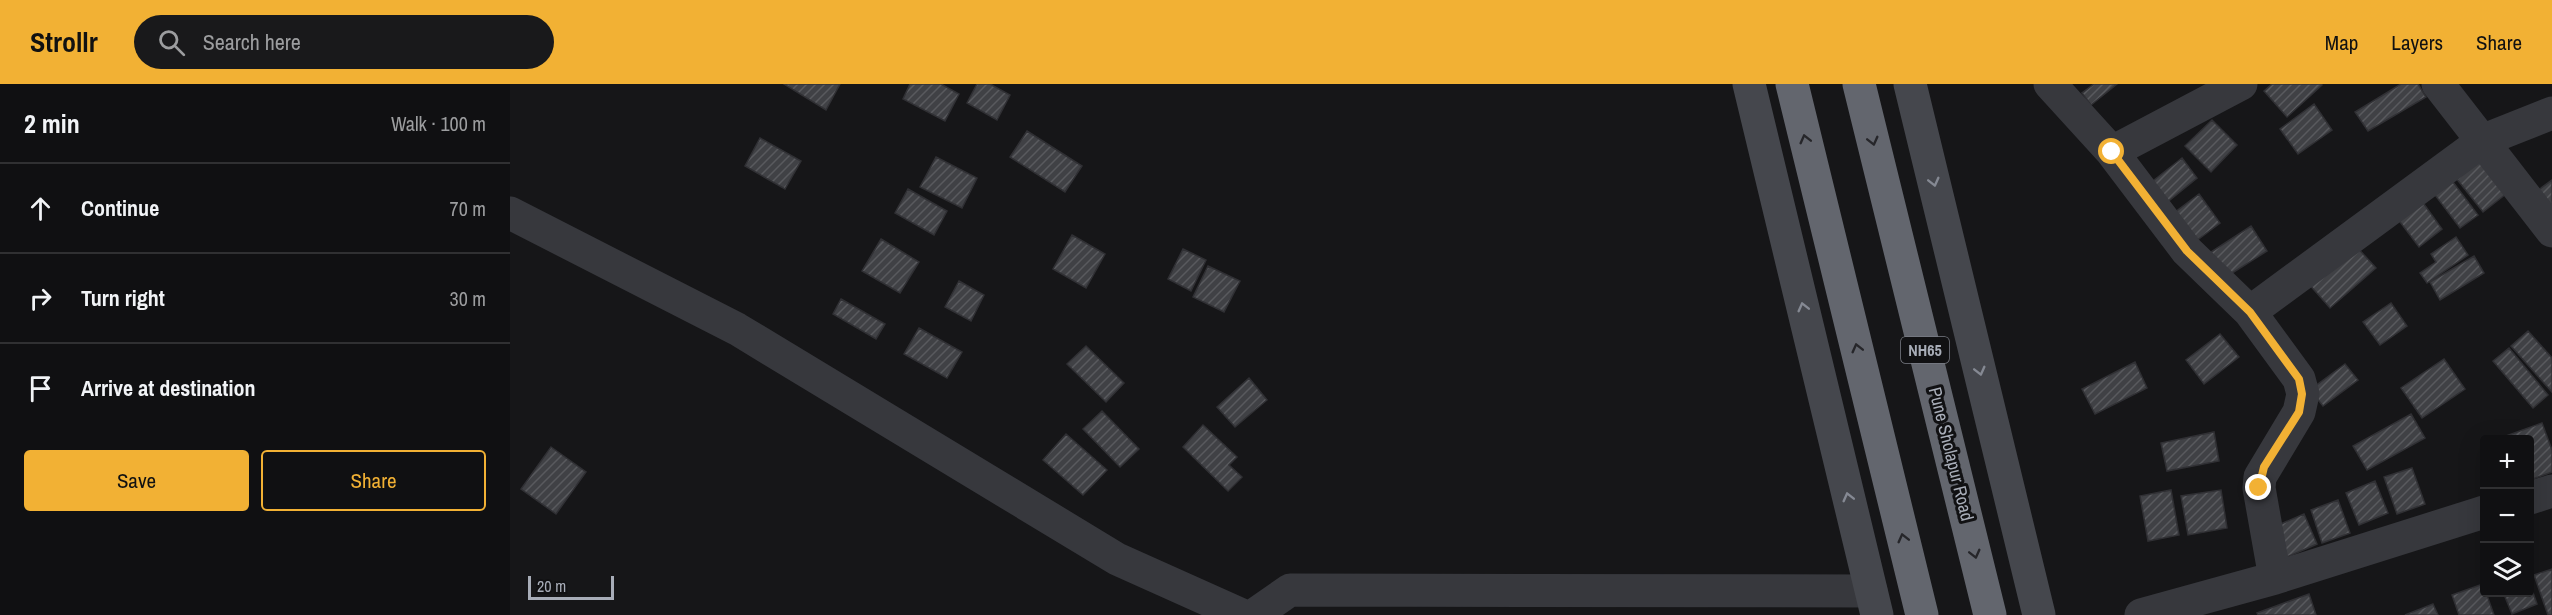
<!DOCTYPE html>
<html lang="en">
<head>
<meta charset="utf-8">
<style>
	body { margin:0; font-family:"Archivo Narrow",sans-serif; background:#19191b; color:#f1f3f6 }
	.controls { position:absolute; right:18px; bottom:18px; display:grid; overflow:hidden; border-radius:6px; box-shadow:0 6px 24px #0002 }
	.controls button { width:54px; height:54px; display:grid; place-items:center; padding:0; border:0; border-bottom:2px solid #303032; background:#101012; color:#f1f3f6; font:30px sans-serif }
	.scale { position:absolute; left:18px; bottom:15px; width:86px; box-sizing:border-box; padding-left:6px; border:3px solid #a8adb8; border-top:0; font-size:16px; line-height:21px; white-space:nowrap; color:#a8adb8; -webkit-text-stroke:4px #111113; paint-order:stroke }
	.stop { position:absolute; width:18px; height:18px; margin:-14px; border:4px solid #f2b134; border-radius:50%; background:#fff }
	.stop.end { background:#f2b134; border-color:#fff; box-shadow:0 2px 6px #0008 }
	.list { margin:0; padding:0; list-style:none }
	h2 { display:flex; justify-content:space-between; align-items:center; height:78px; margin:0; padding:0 24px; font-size:26px }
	h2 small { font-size:20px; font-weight:400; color:#9c9d9f }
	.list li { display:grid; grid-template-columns:39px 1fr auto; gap:18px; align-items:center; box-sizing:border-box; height:90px; padding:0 24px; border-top:2px solid #303032 }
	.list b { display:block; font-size:22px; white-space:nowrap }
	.list em { font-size:20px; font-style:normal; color:#9c9d9f }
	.actions { display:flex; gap:12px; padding:18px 24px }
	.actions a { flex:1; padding:14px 0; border:2px solid #f2b134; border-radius:6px; text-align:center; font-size:21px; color:#f2b134 }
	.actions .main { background:#f2b134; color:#111 }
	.icon { flex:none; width:33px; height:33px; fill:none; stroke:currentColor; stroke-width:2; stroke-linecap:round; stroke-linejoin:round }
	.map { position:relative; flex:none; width:2042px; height:531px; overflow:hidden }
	header { display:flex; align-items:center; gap:36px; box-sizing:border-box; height:84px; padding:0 30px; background:#f2b134; color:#111 }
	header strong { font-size:28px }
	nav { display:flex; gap:33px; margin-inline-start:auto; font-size:21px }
	.search { width:420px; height:54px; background:#19191b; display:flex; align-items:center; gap:15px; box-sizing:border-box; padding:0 21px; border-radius:33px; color:#9c9d9f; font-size:22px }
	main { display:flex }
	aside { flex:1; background:#101012 }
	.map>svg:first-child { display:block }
</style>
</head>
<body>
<header>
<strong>Strollr</strong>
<div class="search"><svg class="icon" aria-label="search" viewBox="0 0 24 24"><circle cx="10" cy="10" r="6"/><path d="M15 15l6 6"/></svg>Search here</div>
<nav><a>Map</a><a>Layers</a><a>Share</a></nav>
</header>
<main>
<aside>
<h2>2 min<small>Walk · 100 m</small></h2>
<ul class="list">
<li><svg class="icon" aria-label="ahead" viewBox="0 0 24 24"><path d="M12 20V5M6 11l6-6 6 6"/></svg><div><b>Continue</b></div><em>70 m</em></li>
<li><svg class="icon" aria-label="right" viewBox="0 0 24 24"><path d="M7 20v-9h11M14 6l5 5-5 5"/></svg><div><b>Turn right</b></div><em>30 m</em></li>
<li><svg class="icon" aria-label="arrive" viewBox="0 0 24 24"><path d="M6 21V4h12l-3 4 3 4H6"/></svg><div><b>Arrive at destination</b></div></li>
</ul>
<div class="actions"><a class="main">Save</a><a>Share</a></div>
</aside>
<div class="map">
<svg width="2042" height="531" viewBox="0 0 2042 531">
	<defs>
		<pattern id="building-hatch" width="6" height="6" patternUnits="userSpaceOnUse" patternTransform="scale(1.5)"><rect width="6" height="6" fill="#404145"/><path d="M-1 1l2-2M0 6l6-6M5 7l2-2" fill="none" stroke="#595a5e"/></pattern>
	</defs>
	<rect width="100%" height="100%" fill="#161618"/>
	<path fill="url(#building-hatch)" stroke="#303034" stroke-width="1.5" d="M274,0H330L316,26Z
		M400,0H431L449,10L435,37L393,15Z
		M467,0H480L500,11L487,36L457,19Z
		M1584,0H1607L1581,21L1572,9Z
		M1762,0H1811L1812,1L1777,33L1754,7Z
		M1891,0H1908L1916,13L1858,47L1845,28Z
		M1804,20L1822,46L1788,70L1770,45Z
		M1702,36L1727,61L1701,88L1675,62Z
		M517,47L572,82L555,108L500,73Z
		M250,54L291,77L275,105L235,82Z
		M426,73L467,94L452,124L410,103Z
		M1672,74L1687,94L1655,120L1639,100Z
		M1968,76L1996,110L1973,128L1946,94Z
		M2042,96V128L2027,107Z
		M1943,98L1968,131L1950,144L1925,111Z
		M398,105L437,127L424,151L385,129Z
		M1689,110L1710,139L1686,157L1664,129Z
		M1911,116L1932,145L1909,163L1887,134Z
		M1741,142L1757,167L1716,193L1701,168Z
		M562,151L595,170L576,204L543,185Z
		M1946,153L1958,171L1917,199L1910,189L1926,178L1921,170Z
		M371,155L409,178L390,209L352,187Z
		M1844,160L1866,184L1820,224L1798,199Z
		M673,165L696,176L681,207L658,195Z
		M1964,172L1974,189L1930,216L1920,198Z
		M698,182L730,197L714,228L683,213Z
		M449,197L474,211L461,237L435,223Z
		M331,215L375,240L366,255L323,230Z
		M1881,219L1897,242L1870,261L1853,238Z
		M409,244L452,268L437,294L394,270Z
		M2018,247L2042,274V308L2001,262Z
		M1710,250L1729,273L1694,300L1676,276Z
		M576,262L614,299L596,318L557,280Z
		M1999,264L2038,311L2023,324L1983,277Z
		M1934,275L1955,305L1912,334L1891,304Z
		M1625,278L1637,304L1585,330L1572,305Z
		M1835,280L1848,296L1813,322L1800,306Z
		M739,294L757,316L725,343L707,323Z
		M592,327L629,365L610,383L573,345Z
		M1901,330L1915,354L1857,386L1843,362Z
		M2032,339L2042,366V388L2020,396V356H1997L1996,352Z
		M693,341L727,373L719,381L732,393L718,407L673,363Z
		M1704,348L1709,377L1657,387L1651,359Z
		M556,350L597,386L573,411L533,376Z
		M41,363L76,388L46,430L11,405Z
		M1902,384L1915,420L1887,430L1874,393Z
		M1865,397L1878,429L1849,441L1836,409Z
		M1661,406L1669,451L1638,457L1630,412Z
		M1711,406L1717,444L1678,451L1671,412Z
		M1828,416L1840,449L1812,459L1801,426Z
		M1794,430L1807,460L1777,473L1764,443Z
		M2042,485V531H2038L2024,491Z
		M1973,500L1984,531H1949L1942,511Z
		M2020,500L2027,520L2002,530L1993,508H2020Z
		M1799,510L1806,531H1748L1747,529Z
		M1923,520L1928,531H1895Z"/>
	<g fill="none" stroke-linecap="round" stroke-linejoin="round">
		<path stroke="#37383d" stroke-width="33" d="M1540,0L1602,68L1677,167L1740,228L1789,295L1793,310L1789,328L1750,393L1749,404L1765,494
			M1928,0L2042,147
			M1602,68L1731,0
			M0,129L227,245L607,475L732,531
			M1740,228L1974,56L2042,29
			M2020,414L2042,407
			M744,531L780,506L1361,507
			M1631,531L1765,494L1974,428"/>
		<path stroke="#45474d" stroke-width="33" d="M1239,0L1367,531
			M1400,0L1529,531"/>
		<path stroke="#63666e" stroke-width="33" d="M1282,0L1412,531
			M1349,0L1480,531"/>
	</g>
	<defs><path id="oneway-chevron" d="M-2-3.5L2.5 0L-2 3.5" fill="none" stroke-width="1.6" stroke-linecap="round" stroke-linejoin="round" transform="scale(1.5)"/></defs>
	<g stroke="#26262a">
		<use href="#oneway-chevron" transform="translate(1295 55) rotate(-104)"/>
		<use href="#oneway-chevron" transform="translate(1363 57) rotate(76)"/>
		<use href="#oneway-chevron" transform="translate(1347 264) rotate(-104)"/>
		<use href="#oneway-chevron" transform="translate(1393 454) rotate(-104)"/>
		<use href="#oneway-chevron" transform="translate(1465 470) rotate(76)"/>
	</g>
	<g stroke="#858993">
		<use href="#oneway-chevron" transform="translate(1424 98) rotate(76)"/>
		<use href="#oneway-chevron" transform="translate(1293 223) rotate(-104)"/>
		<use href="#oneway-chevron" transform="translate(1470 287) rotate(76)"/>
		<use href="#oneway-chevron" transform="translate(1338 413) rotate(-104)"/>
	</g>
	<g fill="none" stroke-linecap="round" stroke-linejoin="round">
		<path stroke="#f2b134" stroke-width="8" d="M1602,68L1677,167L1740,228L1789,295L1792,310L1789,328L1754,383L1749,404"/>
	</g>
	<g text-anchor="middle" stroke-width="6" stroke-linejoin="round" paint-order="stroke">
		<rect fill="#111113" stroke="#7b7e86" stroke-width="1.5" x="1391" y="253" width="48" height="26" rx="4.5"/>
		<g font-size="16" font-weight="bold" fill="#a8adb8">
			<text x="1415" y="272">NH65</text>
		</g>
		<g font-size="18" fill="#a8adb8" stroke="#111113">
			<text transform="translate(1441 370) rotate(76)" y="6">Pune Sholapur Road</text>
		</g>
	</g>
</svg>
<div class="controls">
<button>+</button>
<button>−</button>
<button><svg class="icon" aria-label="layers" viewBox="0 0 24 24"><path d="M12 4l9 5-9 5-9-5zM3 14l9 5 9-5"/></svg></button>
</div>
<div class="scale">20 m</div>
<div class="stop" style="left:1602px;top:68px"></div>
<div class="stop end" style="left:1749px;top:404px"></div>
</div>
</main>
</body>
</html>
